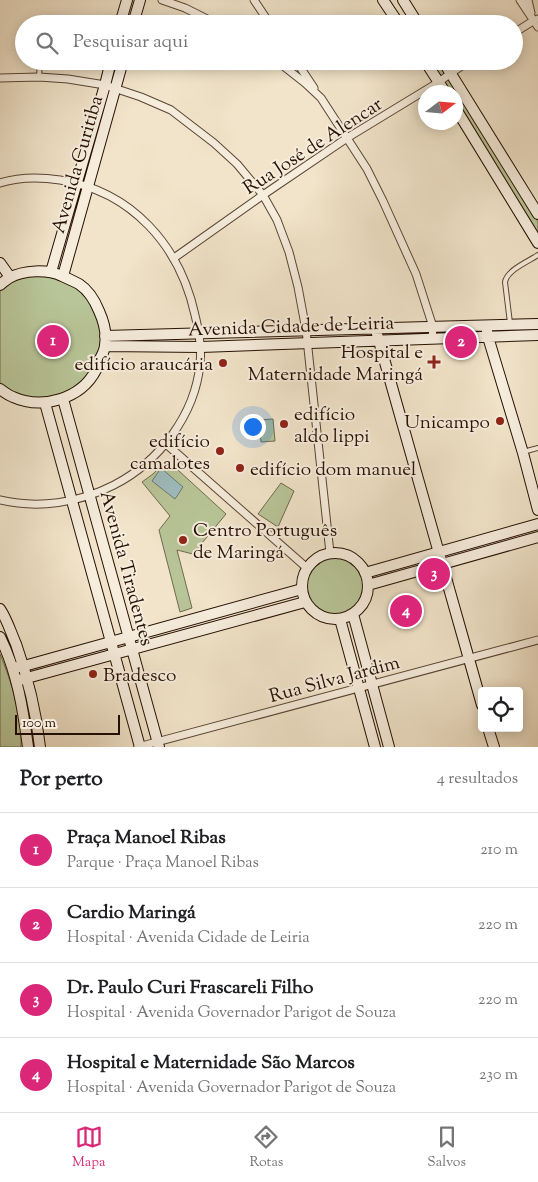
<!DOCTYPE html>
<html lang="pt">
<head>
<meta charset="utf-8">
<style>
	body { margin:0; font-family:"Sorts Mill Goudy",serif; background:#f2f2f2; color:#202124 }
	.controls { position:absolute; right:15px; bottom:15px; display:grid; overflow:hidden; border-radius:5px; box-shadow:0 2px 12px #0003 }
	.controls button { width:45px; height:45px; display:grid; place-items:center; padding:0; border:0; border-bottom:1px solid #e0e0e0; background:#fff; color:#202124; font:25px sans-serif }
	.compass { position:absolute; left:418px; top:85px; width:45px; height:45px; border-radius:50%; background:#fff; box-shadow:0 2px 12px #0003; rotate:74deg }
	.scale { position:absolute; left:15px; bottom:12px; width:105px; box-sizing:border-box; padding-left:5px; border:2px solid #261002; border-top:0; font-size:14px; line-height:18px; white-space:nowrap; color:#261002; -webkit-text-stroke:4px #f6eddd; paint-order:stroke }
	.you { position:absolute; left:252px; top:426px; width:18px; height:18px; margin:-12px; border:4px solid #fff; border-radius:50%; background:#1a73e8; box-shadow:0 0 0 8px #1a73e833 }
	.badge { display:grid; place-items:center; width:32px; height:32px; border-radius:50%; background:#db2777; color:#fff; font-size:16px; font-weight:700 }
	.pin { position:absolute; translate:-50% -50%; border:2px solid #fff; box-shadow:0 1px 5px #0006 }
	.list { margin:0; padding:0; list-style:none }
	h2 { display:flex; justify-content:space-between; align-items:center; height:65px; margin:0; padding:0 20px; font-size:21px }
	h2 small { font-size:16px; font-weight:400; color:#757577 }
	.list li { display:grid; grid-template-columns:32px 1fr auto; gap:15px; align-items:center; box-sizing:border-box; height:75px; padding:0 20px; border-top:1px solid #e0e0e0 }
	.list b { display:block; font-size:19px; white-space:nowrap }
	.list p { margin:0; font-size:16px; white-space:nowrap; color:#757577 }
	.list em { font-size:16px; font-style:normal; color:#757577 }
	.icon { flex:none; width:28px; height:28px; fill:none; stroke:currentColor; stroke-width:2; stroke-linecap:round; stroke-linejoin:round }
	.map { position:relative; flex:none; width:538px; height:747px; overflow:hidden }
	.search { position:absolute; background:#fff; box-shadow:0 2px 12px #0003; left:15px; right:15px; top:15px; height:55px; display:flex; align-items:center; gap:12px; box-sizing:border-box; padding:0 18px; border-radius:28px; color:#757577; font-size:19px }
	.sheet { height:365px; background:#fff }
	nav { display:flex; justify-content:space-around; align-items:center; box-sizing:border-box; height:70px; border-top:1px solid #e0e0e0; background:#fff; font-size:14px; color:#757577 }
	nav a { display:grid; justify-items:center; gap:2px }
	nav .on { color:#db2777 }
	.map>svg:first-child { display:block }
</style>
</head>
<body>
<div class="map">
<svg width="538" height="747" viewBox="0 0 538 747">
	<rect width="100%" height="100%" fill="#f1e4ca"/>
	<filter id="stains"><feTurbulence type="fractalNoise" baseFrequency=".004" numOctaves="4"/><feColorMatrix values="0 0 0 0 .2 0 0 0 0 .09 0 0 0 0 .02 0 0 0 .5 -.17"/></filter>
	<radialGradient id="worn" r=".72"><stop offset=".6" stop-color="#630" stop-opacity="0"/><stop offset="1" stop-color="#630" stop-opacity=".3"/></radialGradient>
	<path fill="#b8c598" stroke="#6f6a4d" d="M428,61H438L447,76L538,222V239L456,105V92H448Z
		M55,273L95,302L105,336L85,385L45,403L0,389V285L10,277Z
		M273,419L275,441L261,442L259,420Z
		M167,460L226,514L193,554L177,550L192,608L180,612L159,530L170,516L142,482L153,474Z
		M281,483L294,491L278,527L258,514Z
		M302 586a33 33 0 1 1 66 0a33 33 0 1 1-66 0Z
		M0,654C12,683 22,715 21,747H0Z"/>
	<path fill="#9dbdbf" stroke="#6d7873" d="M161,468L183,487L175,499L152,481Z"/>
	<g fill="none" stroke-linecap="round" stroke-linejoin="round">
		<defs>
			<path id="lane" d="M39,77L40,61
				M510,323L505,282C507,270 529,261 538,255
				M523,452L538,448"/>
			<path id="street" d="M162,0L185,8L217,24
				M254,0L270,24
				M520,0L538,27
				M528,0L531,13
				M514,33L533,21L538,19
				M277,61L305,83L321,98L367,169L383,201L416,274L433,327L432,338
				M296,61L314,88
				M0,78L39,77L68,79L105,85L141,97L171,110L214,143L237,164L263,195L277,220L289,252L298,287L306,330L330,553
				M0,183C19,177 40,177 60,180C132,191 180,246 195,315C199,331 202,347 200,364C195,415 159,462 114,485C79,503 38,509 0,500
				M174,258L263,195L347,138L439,82L451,73L469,61
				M165,443L307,568
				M138,747L538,640"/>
			<path id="secondary" d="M383,0L399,24
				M403,0L418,24
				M120,24L127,0
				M133,24L140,0
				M425,61L445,92
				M443,61L538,214
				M456,109L538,243
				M0,263L10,277
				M51,272L105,85L111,61
				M63,276L123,61
				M0,285C3,282 6,280 9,278C24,270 47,269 62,276C67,278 73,281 79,284C88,290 95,301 99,311C104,322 107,333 105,345C105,350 102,355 100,359C99,363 98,367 96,370C81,399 42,410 13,397C8,395 4,392 0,389
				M487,331L488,337L523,453L538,510
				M377,334L482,705
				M105,336L538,324
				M105,346L201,347L538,335
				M63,399L159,747
				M45,403L140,747
				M302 586a33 33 0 1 1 66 0a33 33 0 1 1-66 0Z
				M365,573L538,524
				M368,585L538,537
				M0,609C7,619 11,633 16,644C28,678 36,711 40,747
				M353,614L389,747
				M340,619L375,747
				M0,637C17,671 23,709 28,747
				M13,668L24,666L302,589
				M16,681L305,602
				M488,728L494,747"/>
		</defs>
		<use href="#lane" stroke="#594534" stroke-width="6"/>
		<use href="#street" stroke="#594534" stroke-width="9"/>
		<use href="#secondary" stroke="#261002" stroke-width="12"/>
		<use href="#lane" stroke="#f6eddd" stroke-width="4"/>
		<use href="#street" stroke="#f6eddd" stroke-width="7"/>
		<use href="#secondary" stroke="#f6eddd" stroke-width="10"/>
	</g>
	<g fill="#8f2418" stroke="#f6eddd" stroke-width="2">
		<path d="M431.5 354.5h5v5h5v5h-5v5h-5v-5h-5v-5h5z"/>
		<circle cx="223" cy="363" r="5"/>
		<circle cx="500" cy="421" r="5"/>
		<circle cx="284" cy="424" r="5"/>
		<circle cx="220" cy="451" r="5"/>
		<circle cx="240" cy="468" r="5"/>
		<circle cx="183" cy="540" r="5"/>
		<circle cx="93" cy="674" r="5"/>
	</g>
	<g text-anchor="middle" stroke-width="4" stroke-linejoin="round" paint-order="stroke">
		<g font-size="19" fill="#261002" stroke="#f6eddd">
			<text transform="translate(312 145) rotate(-33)" y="7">Rua José de Alencar</text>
			<text transform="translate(76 164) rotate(-74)" y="7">Avenida Curitiba</text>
			<text transform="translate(291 325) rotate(-2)" y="7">Avenida Cidade de Leiria</text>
			<text transform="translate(128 568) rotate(75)" y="7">Avenida Tiradentes</text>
			<text transform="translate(334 678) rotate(-15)" y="7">Rua Silva Jardim</text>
		</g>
		<g font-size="19" fill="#261002" stroke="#f6eddd" text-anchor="end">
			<text x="423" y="358">Hospital e<tspan x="423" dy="22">Maternidade Maringá</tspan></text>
			<text x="213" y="370">edifício araucária</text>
			<text x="294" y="420" text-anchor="start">edifício<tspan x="294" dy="22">aldo lippi</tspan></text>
			<text x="490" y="428">Unicampo</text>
			<text x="210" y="447">edifício<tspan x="210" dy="22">camalotes</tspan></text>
			<text x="250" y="475" text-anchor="start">edifício dom manuel</text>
			<text x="193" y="536" text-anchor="start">Centro Português<tspan x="193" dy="22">de Maringá</tspan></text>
			<text x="103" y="681" text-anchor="start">Bradesco</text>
		</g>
	</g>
	<rect width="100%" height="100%" filter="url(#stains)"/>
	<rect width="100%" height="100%" fill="url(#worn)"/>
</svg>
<div class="controls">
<button><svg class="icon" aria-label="locate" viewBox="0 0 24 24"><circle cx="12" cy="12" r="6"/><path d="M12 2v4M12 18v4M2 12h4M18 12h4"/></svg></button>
</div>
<svg class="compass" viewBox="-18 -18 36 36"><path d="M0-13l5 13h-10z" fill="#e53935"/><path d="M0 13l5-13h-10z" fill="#757577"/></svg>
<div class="scale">100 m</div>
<div class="you"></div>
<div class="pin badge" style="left:53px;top:341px">1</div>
<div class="pin badge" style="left:461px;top:342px">2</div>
<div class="pin badge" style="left:434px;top:574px">3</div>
<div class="pin badge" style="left:406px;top:611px">4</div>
<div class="search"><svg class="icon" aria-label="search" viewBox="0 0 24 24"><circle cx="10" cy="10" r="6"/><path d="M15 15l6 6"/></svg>Pesquisar aqui</div>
</div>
<section class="sheet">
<h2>Por perto<small>4 resultados</small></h2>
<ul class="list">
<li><span class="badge">1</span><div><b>Praça Manoel Ribas</b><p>Parque · Praça Manoel Ribas</p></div><em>210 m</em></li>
<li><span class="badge">2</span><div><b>Cardio Maringá</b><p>Hospital · Avenida Cidade de Leiria</p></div><em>220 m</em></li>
<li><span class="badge">3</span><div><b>Dr. Paulo Curi Frascareli Filho</b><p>Hospital · Avenida Governador Parigot de Souza</p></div><em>220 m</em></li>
<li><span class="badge">4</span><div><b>Hospital e Maternidade São Marcos</b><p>Hospital · Avenida Governador Parigot de Souza</p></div><em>230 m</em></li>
</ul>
</section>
<nav>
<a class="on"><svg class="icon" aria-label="map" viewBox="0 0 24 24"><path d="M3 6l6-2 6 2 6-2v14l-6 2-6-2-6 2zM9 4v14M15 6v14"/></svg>Mapa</a>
<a><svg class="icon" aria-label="directions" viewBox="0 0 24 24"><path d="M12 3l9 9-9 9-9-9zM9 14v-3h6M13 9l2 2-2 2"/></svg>Rotas</a>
<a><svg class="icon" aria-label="saved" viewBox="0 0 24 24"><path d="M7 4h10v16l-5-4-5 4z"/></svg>Salvos</a>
</nav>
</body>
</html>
